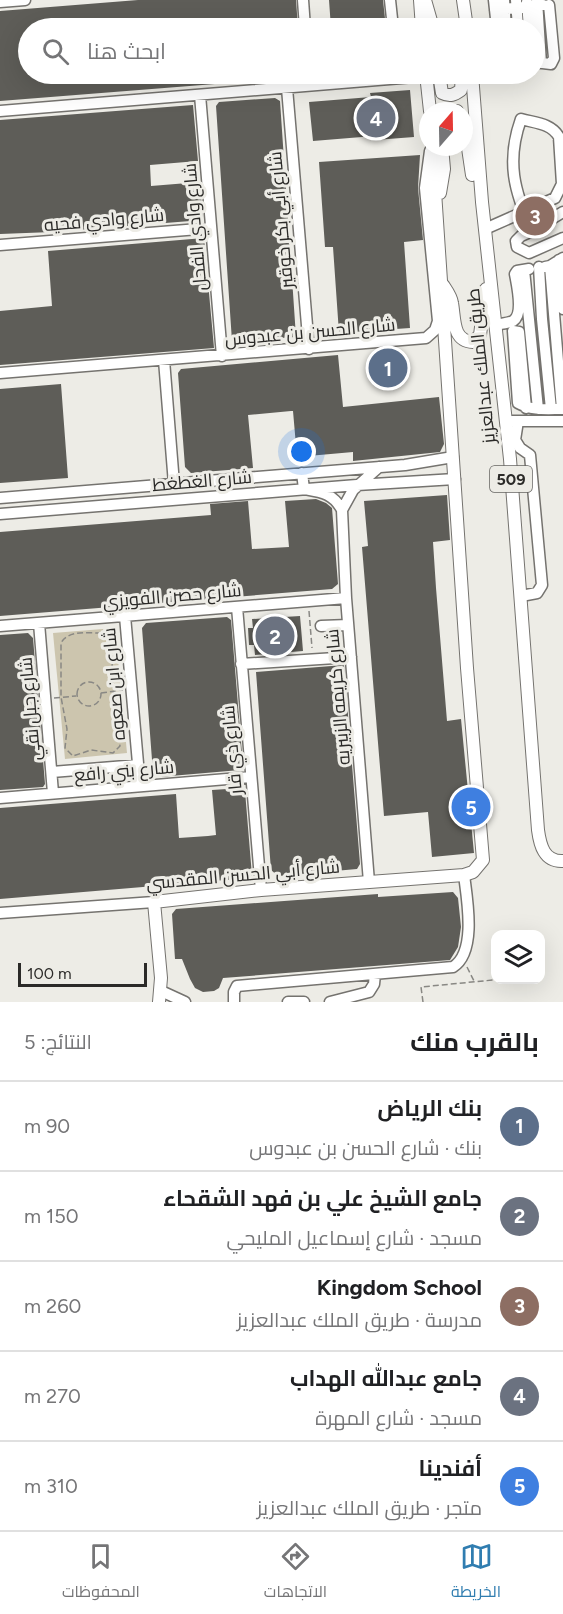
<!DOCTYPE html>
<html lang="ar">
<head>
<meta charset="utf-8">
<style>
	body { margin:0; font-family:Figtree,Cairo,sans-serif; background:#f6f6f6; color:#202124; direction:rtl }
	.controls { position:absolute; right:18px; bottom:18px; display:grid; overflow:hidden; border-radius:12px; box-shadow:0 6px 24px #0002 }
	.controls button { width:54px; height:54px; display:grid; place-items:center; padding:0; border:0; border-bottom:2px solid #e0e0e0; background:#fff; color:#202124; font:30px sans-serif }
	.compass { position:absolute; left:419px; top:102px; width:54px; height:54px; border-radius:50%; background:#fff; box-shadow:0 6px 24px #0002; rotate:20deg }
	.scale { position:absolute; left:18px; bottom:15px; width:129px; box-sizing:border-box; padding-left:6px; border:3px solid #2b2a28; border-top:0; font-size:16px; line-height:21px; white-space:nowrap; color:#2b2a28; -webkit-text-stroke:4px #edece6; paint-order:stroke }
	.you { position:absolute; left:302px; top:452px; width:21px; height:21px; margin:-15px; border:4px solid #fff; border-radius:50%; background:#1a73e8; box-shadow:0 0 0 9px #1a73e833 }
	.badge { display:grid; place-items:center; width:39px; height:39px; border-radius:50%; background:#307db0; color:#fff; font-size:20px; font-weight:700 }
	.pin { position:absolute; translate:-50% -50%; border:3px solid #fff; box-shadow:0 2px 6px #0006 }
	.list { margin:0; padding:0; list-style:none }
	h2 { display:flex; justify-content:space-between; align-items:center; height:78px; margin:0; padding:0 24px; font-size:26px }
	h2 small { font-size:20px; font-weight:400; color:#757577 }
	.list li { display:grid; grid-template-columns:39px 1fr auto; gap:18px; align-items:center; box-sizing:border-box; height:90px; padding:0 24px; border-top:2px solid #e0e0e0 }
	.list b { display:block; font-size:22px; white-space:nowrap }
	.list p { margin:0; font-size:20px; white-space:nowrap; color:#757577 }
	.list em { font-size:20px; font-style:normal; color:#757577 }
	.icon { flex:none; width:33px; height:33px; fill:none; stroke:currentColor; stroke-width:2; stroke-linecap:round; stroke-linejoin:round }
	.map { position:relative; flex:none; width:563px; height:1002px; overflow:hidden; direction:ltr }
	.search { position:absolute; background:#fff; box-shadow:0 6px 24px #0002; left:18px; right:18px; top:18px; height:66px; display:flex; align-items:center; gap:15px; box-sizing:border-box; padding:0 21px; border-radius:33px; color:#757577; font-size:22px }
	.sheet { height:528px; background:#fff }
	nav { display:flex; justify-content:space-around; align-items:center; box-sizing:border-box; height:84px; border-top:2px solid #e0e0e0; background:#fff; font-size:16px; color:#757577 }
	nav a { display:grid; justify-items:center; gap:3px }
	nav .on { color:#307db0 }
	.map>svg:first-child { display:block }
</style>
</head>
<body>
<div class="map">
<svg width="563" height="1002" viewBox="0 0 563 1002">
	<rect width="100%" height="100%" fill="#edece6"/>
	<path fill="#ccc5ae" d="M115,628L127,753L65,759L53,633Z"/>
	<path fill="#5e5d58" d="M138,0H296L298,28H28V74H278L279,79L0,101V11Z
		M329,0H383L386,28H331Z
		M410,90L414,137L375,140L374,136L313,141L309,102L371,97L370,93Z
		M275,98L280,101L296,337L232,341L216,106L219,102Z
		M193,105L198,161L150,165L151,186L200,182L203,220L52,232L0,234V120Z
		M420,155L418,188L423,240L404,242L410,328L339,333L333,247H325L319,162Z
		M204,238L214,348L0,365V311L52,306L48,251Z
		M338,355L343,407L439,397L444,444L440,452L353,461V452L297,457L293,411H291L248,415L253,468L191,473L185,467L178,373L181,369Z
		M61,384L68,478L0,483V389Z
		M447,495L450,540L433,542L436,588L447,721L461,719L474,853L432,857L428,812L384,816L362,547L368,546L364,501Z
		M316,499L326,503L332,508L338,584L332,589L0,616V532L211,515L210,504L248,501L252,549L289,547L285,501Z
		M300,616L303,651L255,655L254,645H249L248,628H253L252,619Z
		M227,617L231,620L243,766L240,770L159,777L153,773L142,628L146,623Z
		M28,633L33,638L45,784L43,787L0,790V635Z
		M344,665L360,864L357,869L278,876L271,870L256,672Z
		M242,788L245,791L252,876L250,878L0,899V808L176,794L179,838L208,836L216,835L212,790Z
		M453,892L458,898L461,927L458,947L450,960L223,978L219,988L214,991L203,992L195,988L190,979L182,959H175L172,914L176,909L378,894V897Z"/>
	<g fill="none" stroke-linecap="round" stroke-linejoin="round">
		<defs>
			<path id="minor" d="M303,0L305,28
				M390,0L393,28
				M494,0L497,28
				M504,0L506,28
				M516,0L518,28
				M537,0L541,63
				M0,2L25,0
				M527,2L529,28
				M495,10L543,5
				M534,62L551,64L554,58L549,5
				M287,88L309,349
				M200,95L222,356
				M0,111L426,76
				M485,229L555,198L562,184L559,137C551,123 535,123 521,119C506,161 514,191 532,231L563,212
				M532,231L521,236L516,241L517,247L529,253L563,238
				M0,245L211,228
				M559,260L563,309
				M550,266L562,409
				M539,267L542,319L551,409
				M545,267L550,266L563,258
				M524,270L538,409
				M495,325C500,324 509,323 513,321C524,314 517,285 515,274L517,271L529,269
				M164,360L174,484
				M0,373L426,338L435,330L438,321L425,188L430,151
				M526,408L519,332L513,331L518,403C532,411 547,409 563,409
				M512,421H563
				M518,421L515,440L520,448L530,455L542,585L537,593L521,596
				M302,473L304,489C321,492 333,493 342,510
				M0,498L405,465L453,457
				M0,514L357,485L455,479
				M237,607L261,890
				M125,616L140,786
				M39,623L53,793
				M0,626L346,598
				M321,626L348,625
				M241,664L351,657
				M52,772L138,765
				M0,798L251,777
				M369,882L346,598L342,510L353,490L379,467
				M0,913L154,902
				M161,991L185,1002
				M234,1002V992L237,986L453,967C477,952 467,899 464,875
				M288,1002H304
				M330,1002L369,992L374,984L375,974"/>
			<path id="major" d="M420,0L422,28
				M425,0L433,28
				M463,0L467,28
				M426,74L430,111
				M439,74L442,93C450,97 454,95 461,90L462,74
				M472,74L482,202L510,459L538,830C540,845 544,862 563,861
				M448,111H457
				M464,121L472,175
				M440,193L444,169L442,147
				M443,285C447,291 451,296 452,303C455,319 452,341 473,342L480,335L486,289
				M159,1002L161,978L154,902L261,890L464,875L473,872L483,860L467,668L432,147"/>
		</defs>
		<use href="#minor" stroke="#75736f" stroke-width="13"/>
		<use href="#major" stroke="#75736f" stroke-width="14"/>
		<path stroke="#898884" stroke-width="1.5" stroke-dasharray="6 3" stroke-linecap="butt" d="M309,611L312,648
			M101,633L106,635L111,643L115,721L120,746L113,753L91,750L73,756L65,748L67,729L61,697V643C68,630 87,633 101,633Z
			M77 694a12 12 0 1 1 24 0a12 12 0 1 1-24 0Z
			M101,693L123,690
			M54,698L76,696
			M467,967L474,981
			M423,1002L421,987L493,980"/>
		<use href="#minor" stroke="#fff" stroke-width="10"/>
		<use href="#major" stroke="#fff" stroke-width="12"/>
	</g>
	<g text-anchor="middle" stroke-width="6" stroke-linejoin="round" paint-order="stroke">
		<rect fill="#edece6" stroke="#656461" stroke-width="1.5" x="490" y="466" width="42" height="26" rx="4.5"/>
		<g font-size="16" font-weight="bold" fill="#2b2a28">
			<text x="511" y="485">509</text>
		</g>
		<g font-size="18" fill="#2b2a28" stroke="#edece6">
			<text transform="translate(104 220) rotate(-5)" y="6">شارع وادي فحيه</text>
			<text transform="translate(281 220) rotate(-95)" y="6">شارع أبي بكر خوقير</text>
			<text transform="translate(195 227) rotate(-95)" y="6">شارع وادي الفحل</text>
			<text transform="translate(310 332) rotate(-5)" y="6">شارع الحسن بن عبدوس</text>
			<text transform="translate(481 366) rotate(-96)" y="6">طريق الملك عبدالعزيز</text>
			<text transform="translate(202 481) rotate(-5)" y="6">شارع الغطغط</text>
			<text transform="translate(172 596) rotate(-5)" y="6">شارع حصن الفويزي</text>
			<text transform="translate(114 684) rotate(-95)" y="6">شارع ابن صعوه</text>
			<text transform="translate(338 697) rotate(-95)" y="6">شارع كريمه الزبيريه</text>
			<text transform="translate(30 709) rotate(-95)" y="6">شارع جبل نقي</text>
			<text transform="translate(232 750) rotate(-95)" y="6">شارع ذي قار</text>
			<text transform="translate(124 771) rotate(-5)" y="6">شارع بني رافع</text>
			<text transform="translate(243 875) rotate(-5)" y="6">شارع أبي الحسن المقدسي</text>
		</g>
	</g>
</svg>
<div class="controls">
<button><svg class="icon" aria-label="layers" viewBox="0 0 24 24"><path d="M12 4l9 5-9 5-9-5zM3 14l9 5 9-5"/></svg></button>
</div>
<svg class="compass" viewBox="-18 -18 36 36"><path d="M0-13l5 13h-10z" fill="#e53935"/><path d="M0 13l5-13h-10z" fill="#757577"/></svg>
<div class="scale">100 m</div>
<div class="you"></div>
<div class="pin badge" style="left:388px;top:368px;background:#5c6f8a">1</div>
<div class="pin badge" style="left:275px;top:636px;background:#6b7280">2</div>
<div class="pin badge" style="left:535px;top:216px;background:#8d6e63">3</div>
<div class="pin badge" style="left:376px;top:118px;background:#6b7280">4</div>
<div class="pin badge" style="left:471px;top:807px;background:#3f7fe0">5</div>
<div class="search"><svg class="icon" aria-label="search" viewBox="0 0 24 24"><circle cx="10" cy="10" r="6"/><path d="M15 15l6 6"/></svg>ابحث هنا</div>
</div>
<section class="sheet">
<h2>بالقرب منك<small>النتائج: 5</small></h2>
<ul class="list">
<li><span class="badge" style="background:#5c6f8a">1</span><div><b>بنك الرياض</b><p>بنك · شارع الحسن بن عبدوس</p></div><em>90 m</em></li>
<li><span class="badge" style="background:#6b7280">2</span><div><b>جامع الشيخ علي بن فهد الشقحاء</b><p>مسجد · شارع إسماعيل المليحي</p></div><em>150 m</em></li>
<li><span class="badge" style="background:#8d6e63">3</span><div><b>Kingdom School</b><p>مدرسة · طريق الملك عبدالعزيز</p></div><em>260 m</em></li>
<li><span class="badge" style="background:#6b7280">4</span><div><b>جامع عبدالله الهداب</b><p>مسجد · شارع المهرة</p></div><em>270 m</em></li>
<li><span class="badge" style="background:#3f7fe0">5</span><div><b>أفندينا</b><p>متجر · طريق الملك عبدالعزيز</p></div><em>310 m</em></li>
</ul>
</section>
<nav>
<a class="on"><svg class="icon" aria-label="map" viewBox="0 0 24 24"><path d="M3 6l6-2 6 2 6-2v14l-6 2-6-2-6 2zM9 4v14M15 6v14"/></svg>الخريطة</a>
<a><svg class="icon" aria-label="directions" viewBox="0 0 24 24"><path d="M12 3l9 9-9 9-9-9zM9 14v-3h6M13 9l2 2-2 2"/></svg>الاتجاهات</a>
<a><svg class="icon" aria-label="saved" viewBox="0 0 24 24"><path d="M7 4h10v16l-5-4-5 4z"/></svg>المحفوظات</a>
</nav>
</body>
</html>
